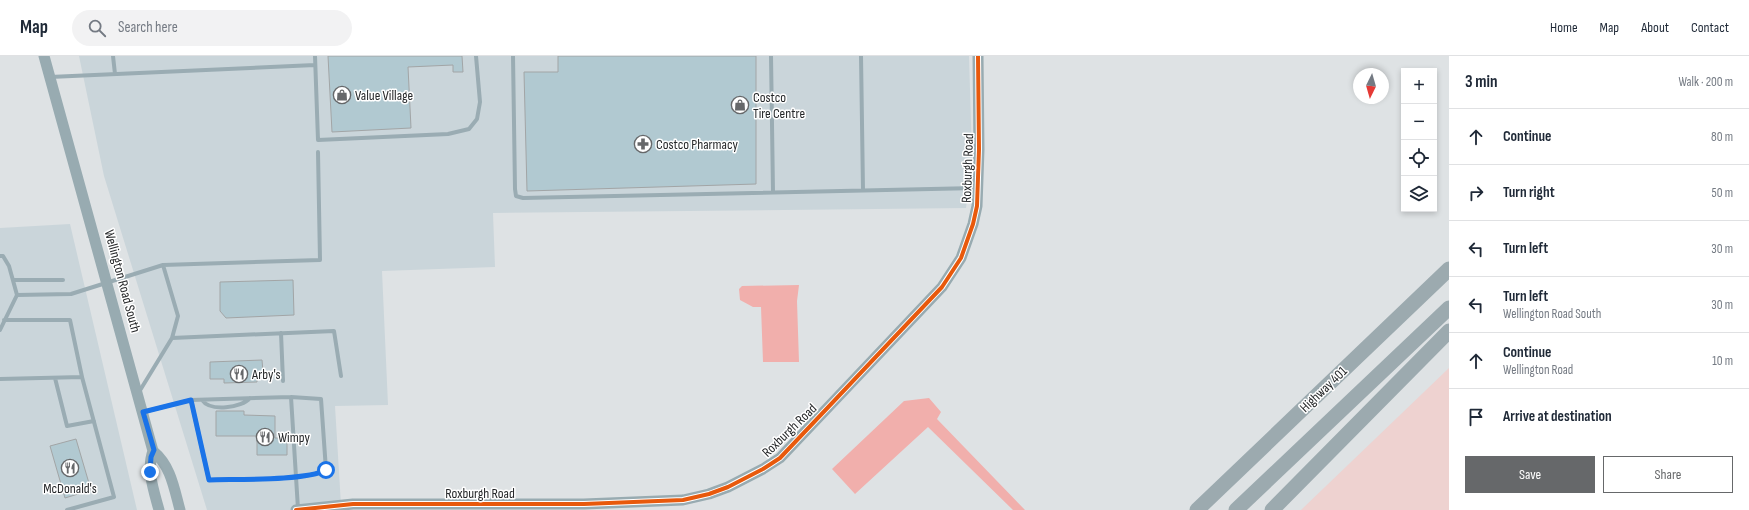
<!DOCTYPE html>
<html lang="en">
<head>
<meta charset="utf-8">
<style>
	body { margin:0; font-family:"Sofia Sans Condensed",sans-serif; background:#f2f2f3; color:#1f2937 }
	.controls { position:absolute; right:12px; top:12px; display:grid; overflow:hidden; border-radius:0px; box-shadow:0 2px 6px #0003 }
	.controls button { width:36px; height:36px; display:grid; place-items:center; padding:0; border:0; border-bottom:1px solid #e0e1e3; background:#fff; color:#1f2937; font:20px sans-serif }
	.compass { position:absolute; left:1353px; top:12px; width:36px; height:36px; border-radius:50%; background:#fff; box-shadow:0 2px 6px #0003; rotate:185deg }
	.stop { position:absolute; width:12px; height:12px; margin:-9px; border:3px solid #1a73e8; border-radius:50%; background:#fff }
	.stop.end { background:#1a73e8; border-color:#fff; box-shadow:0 1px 4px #0008 }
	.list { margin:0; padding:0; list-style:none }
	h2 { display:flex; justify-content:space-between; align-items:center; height:52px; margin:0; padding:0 16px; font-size:17px }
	h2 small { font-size:13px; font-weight:400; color:#747a83 }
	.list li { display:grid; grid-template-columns:26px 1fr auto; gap:12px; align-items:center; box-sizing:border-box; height:56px; padding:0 16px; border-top:1px solid #e0e1e3 }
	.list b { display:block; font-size:15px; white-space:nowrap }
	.list p { margin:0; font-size:13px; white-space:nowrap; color:#747a83 }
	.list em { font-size:13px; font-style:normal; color:#747a83 }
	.actions { display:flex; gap:8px; padding:12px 16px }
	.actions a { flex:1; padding:9px 0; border:1px solid #66686a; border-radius:0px; text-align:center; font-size:14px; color:#66686a }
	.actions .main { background:#66686a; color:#fff }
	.icon { flex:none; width:22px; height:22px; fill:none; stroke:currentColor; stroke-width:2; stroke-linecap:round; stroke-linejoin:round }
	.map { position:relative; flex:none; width:1449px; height:454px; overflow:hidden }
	header { display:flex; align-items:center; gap:24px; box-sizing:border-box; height:56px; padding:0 20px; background:#fff; border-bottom:1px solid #e0e1e3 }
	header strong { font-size:19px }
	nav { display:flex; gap:22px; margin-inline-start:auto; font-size:14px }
	.search { width:280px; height:36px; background:#f2f2f3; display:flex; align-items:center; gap:10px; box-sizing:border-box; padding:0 14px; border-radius:22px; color:#747a83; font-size:15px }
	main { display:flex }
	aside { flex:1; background:#fff }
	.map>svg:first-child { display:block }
</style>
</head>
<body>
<header>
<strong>Map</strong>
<div class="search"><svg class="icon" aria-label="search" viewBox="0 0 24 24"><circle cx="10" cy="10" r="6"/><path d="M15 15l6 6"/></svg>Search here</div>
<nav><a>Home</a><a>Map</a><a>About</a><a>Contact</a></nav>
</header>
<main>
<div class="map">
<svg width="1449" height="454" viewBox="0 0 1449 454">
	<rect width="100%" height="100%" fill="#dee2e4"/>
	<path fill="#cad5da" d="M79,0H969L972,101L966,152L493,157L495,211L382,215L388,349L335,350L341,449L300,454H207L104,120Z
		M70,168L137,454H0V172Z"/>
	<path fill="#eed2d0" d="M1449,312V454H1301Z"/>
	<path fill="#f1afac" d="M799,229L797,245L799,306H763L761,251H753L740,244L739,233L742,230Z
		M929,342L941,356L937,363L1025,454H1013L928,371L855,438L832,413L904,345Z"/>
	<path fill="#b1c9d1" stroke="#a2a5a6" d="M328,0H462L463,16H453V9L408,11L411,72L332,76Z
		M558,0H756V128L527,135L524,16H558Z
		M293,224L294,259L226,262L220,255V226Z
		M262,304L263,316H257V326L224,327V323H210V306Z
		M216,355H244V359L275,360V382H287V399H257V380H216Z
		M76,383L91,434L65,442L50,390Z"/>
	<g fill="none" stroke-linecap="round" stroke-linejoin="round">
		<path stroke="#9aacb3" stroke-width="4" d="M113,0L115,18
			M315,0L318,84L448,78L469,73L477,63L480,46L476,0
			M513,0L515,133L516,140L523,142L976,132
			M771,0L773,136
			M861,0L863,134
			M50,21L315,9
			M0,200H3L9,210L17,239
			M163,209L320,204L318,96
			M14,224H63
			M4,264H70L82,321
			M0,274L17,239L71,238L163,209L178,260L172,282L139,336
			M281,277L283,325
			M172,282L334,275L341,320
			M55,322L67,370L94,365
			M0,323L82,321L114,441L67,454
			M291,341L298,453
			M202,344C210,356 242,352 250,342
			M143,356L191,344L209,424C234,423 307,425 326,414L321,343L291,341L191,344"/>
		<path stroke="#98abb1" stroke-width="11" d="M44,0L153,395C171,410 174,432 180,454
			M153,395C146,414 154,435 159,454
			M296,454L353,448H584L683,444L709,438L728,431L763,413L780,402L942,231L961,202L973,168L977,150L979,93L978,0"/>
		<path stroke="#9caaaf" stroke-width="15" d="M1197,454L1449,213
			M1236,454L1449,252
			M1272,454L1449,275"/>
		<defs>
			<path id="cycleway" d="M296,454L353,448H584L683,444L709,438L728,431L763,413L780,402L942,231L961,202L973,168L977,150L979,93L978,0"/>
		</defs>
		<use href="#cycleway" stroke="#fff" stroke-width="6"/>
		<use href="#cycleway" stroke="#e8590c" stroke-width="4"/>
	</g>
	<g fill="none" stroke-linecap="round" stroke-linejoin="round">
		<path stroke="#1a73e8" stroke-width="5" d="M150,416L151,401L154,394L143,356L191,344L209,424C234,423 306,425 326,414"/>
	</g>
	<defs>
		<symbol id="shop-ring" viewBox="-11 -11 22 22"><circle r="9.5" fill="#fff" stroke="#66686a" stroke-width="1.5"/><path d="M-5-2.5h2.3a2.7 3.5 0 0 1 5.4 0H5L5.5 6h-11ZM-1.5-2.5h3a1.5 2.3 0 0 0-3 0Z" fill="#66686a"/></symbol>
		<symbol id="pharmacy-ring" viewBox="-11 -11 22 22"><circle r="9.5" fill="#fff" stroke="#66686a" stroke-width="1.5"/><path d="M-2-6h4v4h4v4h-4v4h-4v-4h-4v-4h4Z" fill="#66686a"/></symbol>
		<symbol id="restaurant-ring" viewBox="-11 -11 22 22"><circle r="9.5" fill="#fff" stroke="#66686a" stroke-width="1.5"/><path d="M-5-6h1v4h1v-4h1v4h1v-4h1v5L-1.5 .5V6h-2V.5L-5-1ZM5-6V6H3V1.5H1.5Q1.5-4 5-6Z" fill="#66686a"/></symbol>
	</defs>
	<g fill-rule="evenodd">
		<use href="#shop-ring" x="332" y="29" width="20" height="20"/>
		<use href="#shop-ring" x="730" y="39" width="20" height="20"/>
		<use href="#pharmacy-ring" x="633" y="78" width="20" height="20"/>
		<use href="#restaurant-ring" x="229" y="308" width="20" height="20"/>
		<use href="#restaurant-ring" x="255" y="371" width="20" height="20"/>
		<use href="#restaurant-ring" x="60" y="402" width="20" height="20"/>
	</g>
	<g text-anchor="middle" stroke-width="3" stroke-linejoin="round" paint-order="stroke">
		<g font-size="14" fill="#252729" stroke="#fff" text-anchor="start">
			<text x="355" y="44">Value Village</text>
			<text x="753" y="46">Costco<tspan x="753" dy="16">Tire Centre</tspan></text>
			<text x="656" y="93">Costco Pharmacy</text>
			<text x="252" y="323">Arby's</text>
			<text x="278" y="386">Wimpy</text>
			<text x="70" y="437" text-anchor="middle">McDonald's</text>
		</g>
		<g font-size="14" fill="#252729" stroke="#fff">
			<text transform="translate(967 112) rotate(-88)" y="5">Roxburgh Road</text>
			<text transform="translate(123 225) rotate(75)" y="5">Wellington Road South</text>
			<text transform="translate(1323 333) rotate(-44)" y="5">Highway 401</text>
			<text transform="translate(789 374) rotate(-44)" y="5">Roxburgh Road</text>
			<text x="480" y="442">Roxburgh Road</text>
		</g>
	</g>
</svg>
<div class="controls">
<button>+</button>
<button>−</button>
<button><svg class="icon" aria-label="locate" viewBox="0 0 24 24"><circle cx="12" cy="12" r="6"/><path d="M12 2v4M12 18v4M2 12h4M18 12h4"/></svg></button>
<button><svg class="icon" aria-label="layers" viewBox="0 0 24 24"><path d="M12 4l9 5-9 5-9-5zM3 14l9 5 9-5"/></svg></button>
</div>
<svg class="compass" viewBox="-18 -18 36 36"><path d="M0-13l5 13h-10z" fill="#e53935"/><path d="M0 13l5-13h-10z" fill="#747a83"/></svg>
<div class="stop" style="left:326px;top:414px"></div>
<div class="stop end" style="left:150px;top:416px"></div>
</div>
<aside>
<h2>3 min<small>Walk · 200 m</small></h2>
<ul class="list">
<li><svg class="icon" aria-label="ahead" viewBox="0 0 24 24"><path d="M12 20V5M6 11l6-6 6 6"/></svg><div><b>Continue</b></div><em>80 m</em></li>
<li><svg class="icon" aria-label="right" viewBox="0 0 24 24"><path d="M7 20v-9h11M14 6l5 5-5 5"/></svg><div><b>Turn right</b></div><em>50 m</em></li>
<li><svg class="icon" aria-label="left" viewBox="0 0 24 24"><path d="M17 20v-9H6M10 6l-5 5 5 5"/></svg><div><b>Turn left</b></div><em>30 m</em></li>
<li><svg class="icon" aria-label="left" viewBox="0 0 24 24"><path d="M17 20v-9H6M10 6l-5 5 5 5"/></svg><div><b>Turn left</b><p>Wellington Road South</p></div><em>30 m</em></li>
<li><svg class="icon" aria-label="ahead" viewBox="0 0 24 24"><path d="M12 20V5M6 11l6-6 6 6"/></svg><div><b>Continue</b><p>Wellington Road</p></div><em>10 m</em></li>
<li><svg class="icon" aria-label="arrive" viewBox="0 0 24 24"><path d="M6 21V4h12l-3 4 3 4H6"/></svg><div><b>Arrive at destination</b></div></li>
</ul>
<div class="actions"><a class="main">Save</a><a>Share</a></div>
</aside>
</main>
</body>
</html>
